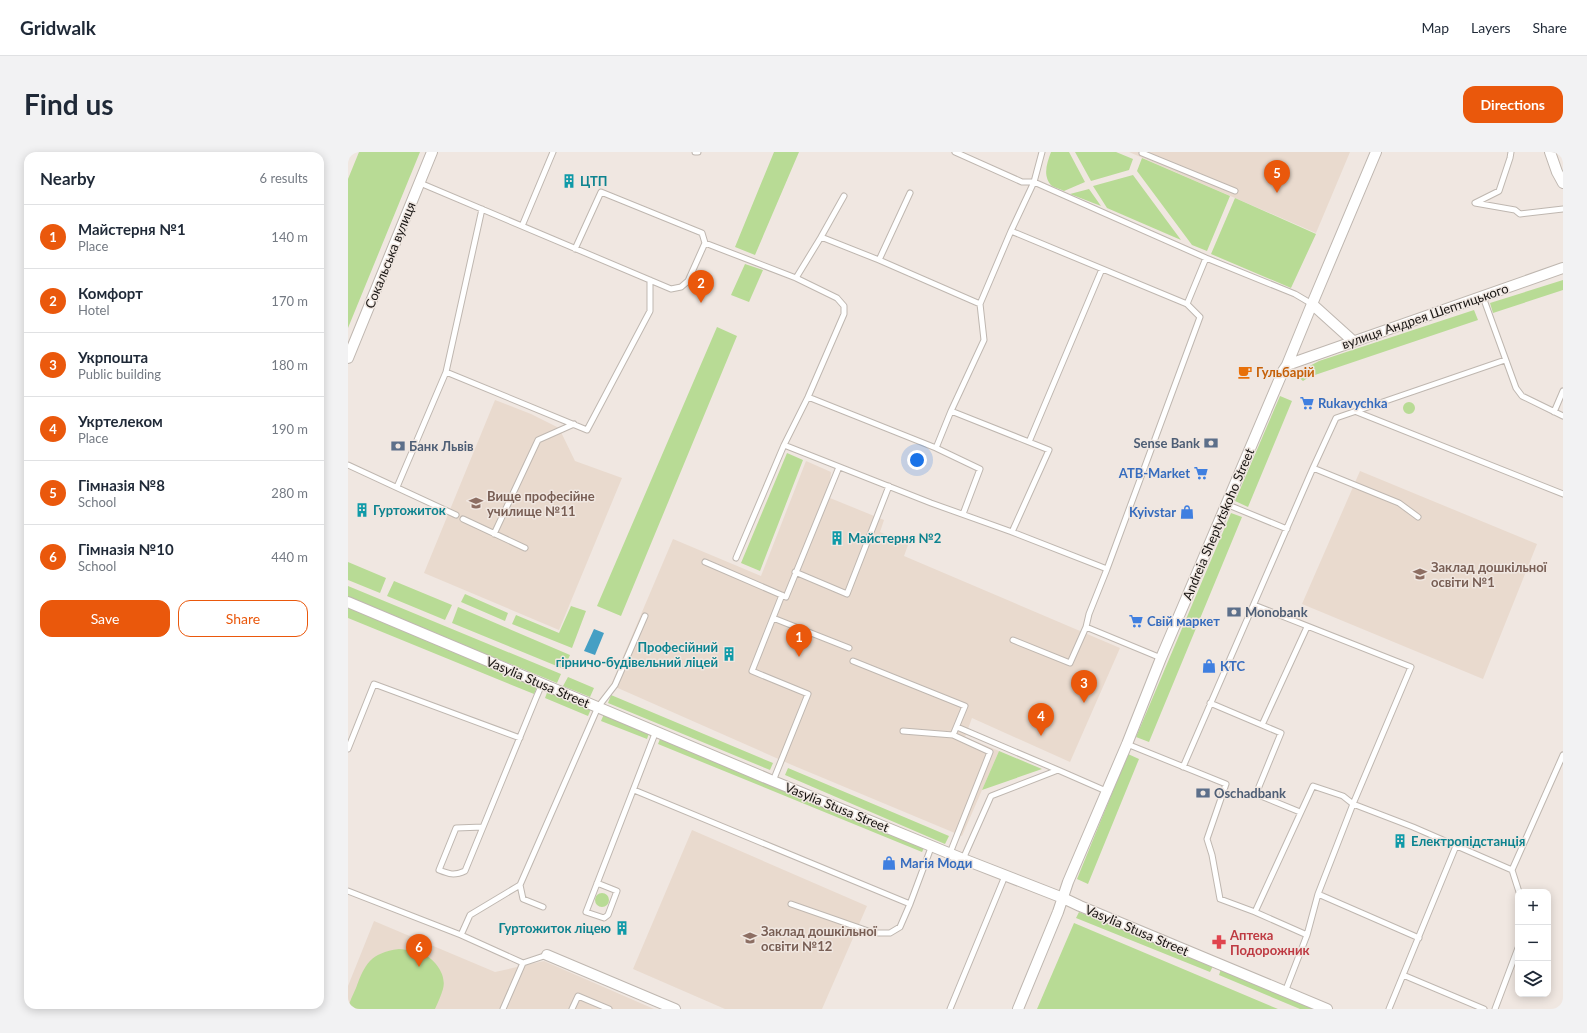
<!DOCTYPE html>
<html lang="en">
<head>
<meta charset="utf-8">
<style>
	body { margin:0; font-family:Lato,sans-serif; background:#f2f2f3; color:#1f2937 }
	.controls { position:absolute; right:12px; bottom:12px; display:grid; overflow:hidden; border-radius:8px; box-shadow:0 2px 10px #0003 }
	.controls button { width:36px; height:36px; display:grid; place-items:center; padding:0; border:0; border-bottom:1px solid #e0e1e3; background:#fff; color:#1f2937; font:20px sans-serif }
	.you { position:absolute; left:569px; top:308px; width:14px; height:14px; margin:-10px; border:3px solid #fff; border-radius:50%; background:#1a73e8; box-shadow:0 0 0 6px #1a73e833 }
	.badge { display:grid; place-items:center; width:26px; height:26px; border-radius:50%; background:#ea580c; color:#fff; font-size:13px; font-weight:700 }
	.pin { position:absolute; translate:-50% -33px; filter:drop-shadow(0 1px 2px #0008) }
	.pin::after { content:''; position:absolute; top:21px; width:14px; height:12px; background:inherit; clip-path:polygon(0 0,100% 0,50% 100%) }
	.list { margin:0; padding:0; list-style:none }
	h2 { display:flex; justify-content:space-between; align-items:center; height:52px; margin:0; padding:0 16px; font-size:17px }
	h2 small { font-size:13px; font-weight:400; color:#747a83 }
	.list li { display:grid; grid-template-columns:26px 1fr auto; gap:12px; align-items:center; box-sizing:border-box; height:64px; padding:0 16px; border-top:1px solid #e0e1e3 }
	.list b { display:block; font-size:15px; white-space:nowrap }
	.list p { margin:0; font-size:13px; white-space:nowrap; color:#747a83 }
	.list em { font-size:13px; font-style:normal; color:#747a83 }
	.actions { display:flex; gap:8px; padding:12px 16px }
	.actions a { flex:1; padding:9px 0; border:1px solid #ea580c; border-radius:12px; text-align:center; font-size:14px; color:#ea580c }
	.actions .main { background:#ea580c; color:#fff }
	.icon { flex:none; width:22px; height:22px; fill:none; stroke:currentColor; stroke-width:2; stroke-linecap:round; stroke-linejoin:round }
	.map { position:relative; flex:none; width:1215px; height:857px; overflow:hidden; border-radius:12px }
	header { display:flex; align-items:center; gap:24px; box-sizing:border-box; height:56px; padding:0 20px; background:#fff; border-bottom:1px solid #e0e1e3 }
	header strong { font-size:19px }
	nav { display:flex; gap:22px; margin-inline-start:auto; font-size:14px }
	.intro { display:flex; align-items:center; justify-content:space-between; box-sizing:border-box; height:96px; padding:0 24px }
	h1 { margin:0; font-size:28px }
	.button { padding:10px 18px; border-radius:12px; background:#ea580c; color:#fff; font-size:14px; font-weight:700 }
	main { display:flex; gap:24px; padding:0 24px }
	aside { flex:1; background:#fff; border-radius:12px; box-shadow:0 2px 10px #0003 }
	.map>svg:first-child { display:block }
</style>
</head>
<body>
<header>
<strong>Gridwalk</strong>
<nav><a>Map</a><a>Layers</a><a>Share</a></nav>
</header>
<div class="intro"><h1>Find us</h1><a class="button">Directions</a></div>
<main>
<aside>
<h2>Nearby<small>6 results</small></h2>
<ul class="list">
<li><span class="badge">1</span><div><b>Майстерня №1</b><p>Place</p></div><em>140 m</em></li>
<li><span class="badge">2</span><div><b>Комфорт</b><p>Hotel</p></div><em>170 m</em></li>
<li><span class="badge">3</span><div><b>Укрпошта</b><p>Public building</p></div><em>180 m</em></li>
<li><span class="badge">4</span><div><b>Укртелеком</b><p>Place</p></div><em>190 m</em></li>
<li><span class="badge">5</span><div><b>Гімназія №8</b><p>School</p></div><em>280 m</em></li>
<li><span class="badge">6</span><div><b>Гімназія №10</b><p>School</p></div><em>440 m</em></li>
</ul>
<div class="actions"><a class="main">Save</a><a>Share</a></div>
</aside>
<div class="map">
<svg width="1215" height="857" viewBox="0 0 1215 857">
	<rect width="100%" height="100%" fill="#f0e7e1"/>
	<path fill="#e9dace" d="M781,0H1002L968,81Z
		M147,248L183,262L211,276L227,309L274,326L211,478L76,421Z
		M458,309L483,320L482,329L487,331L482,346L536,368L532,380L560,393L556,404L772,496L722,610L624,566L617,585L651,599L614,684L444,613L263,533L325,387L413,424Z
		M1012,319L1189,392L1135,527L954,452Z
		M344,678L519,754L474,857H377L285,817Z
		M26,769L147,820L196,809L306,857H0V834Z"/>
	<path fill="#b8db95" d="M11,0H72L0,176V27Z
		M426,0H451L407,103L387,95Z
		M703,0H721L737,30L716,39C713,37 707,36 704,34C694,24 699,11 703,0Z
		M727,0H768L785,7L781,18L743,29Z
		M794,6L882,44L859,99L844,93L789,19Z
		M785,23L833,88L759,56L745,34Z
		M741,37L753,54L722,42Z
		M887,46L968,82L943,136L863,102Z
		M397,112L415,118L401,150L383,143Z
		M1215,128V138L1145,161L1142,151Z
		M1126,158L1130,168L961,225L955,229L948,223L954,218L971,209Z
		M369,175L389,184L273,464L249,454Z
		M932,244L944,249L900,355L887,349Z
		M1055 256a6 6 0 1 1 12 0a6 6 0 1 1-12 0Z
		M439,301L455,308L412,419L393,411Z
		M883,361L894,365L801,590L788,585Z
		M0,410L38,426L32,441L0,428Z
		M46,429L104,453L97,468L39,444Z
		M0,434L213,522L209,531L0,446Z
		M117,442L160,461L157,469L113,450Z
		M0,454L190,533L186,542L0,466Z
		M223,454L238,459L224,496L164,472L168,463L211,481Z
		M110,455L222,503L216,517L104,471Z
		M220,525L246,536L242,545L215,534Z
		M200,538L243,557L240,564L197,546Z
		M263,543L425,611L422,618L260,551Z
		M256,562L301,581L299,587L253,569Z
		M312,587L576,696L574,700L310,592Z
		M651,599L694,617L634,638Z
		M780,602L791,607L740,732L729,727Z
		M440,616L601,684L597,692L437,623Z
		M247 748a7 7 0 1 1 14 0a7 7 0 1 1-14 0Z
		M731,760L865,814L862,820L728,766Z
		M726,771L930,857H689Z
		M51,797C59,798 68,798 75,802C87,807 99,823 95,837C93,844 90,850 87,857H0C1,850 5,843 8,836C17,812 22,801 51,797Z
		M873,817L968,857H952L871,823Z"/>
	<path fill="#459fc4" d="M246,477L256,481L247,503L236,499Z"/>
	<g fill="none" stroke-linecap="round" stroke-linejoin="round">
		<defs>
			<path id="lane" d="M347,0H350
				M607,0L674,30H686L858,106L947,142L964,152
				M1163,0L1162,6L1151,39L1127,51L1167,58L1172,62L1215,57
				M794,1L887,39
				M72,31L323,137L333,135L340,129L357,91L448,126L489,146L496,154V162L460,245L436,293L388,406
				M174,74L205,0
				M663,79L839,152L852,165L759,417L741,462L738,475L722,511L665,488
				M473,85L496,44
				M227,97L253,40L354,81L357,91
				M531,108L562,41
				M448,126L473,85L531,108L632,152L663,79L686,30L694,0
				M1135,145L1168,236L1174,244L1215,264
				M839,152L858,106
				M98,220L134,57
				M460,245L588,296L632,317L615,362
				M603,259L681,290
				M1009,260L1215,342
				M1206,260L1215,239
				M436,293L583,351L664,380L759,417
				M588,296L603,259L636,188L632,152
				M0,313L108,363
				M965,316L1051,351L1070,365
				M49,335L98,220L239,278L302,159V128
				M878,352L939,377
				M115,367L177,396
				M664,380L701,298L681,290L754,117
				M146,382L190,288L226,272
				M357,410L438,445L491,315
				M447,420L499,442L541,334
				M906,453L1063,515L1005,652L970,742
				M425,466L501,496
				M738,475L813,506
				M505,509L617,554L605,583L642,600L602,701
				M862,551L914,573
				M609,575L710,618
				M555,579L605,583
				M779,592L878,632L859,687L864,703L872,747L907,760L959,783
				M0,597L26,532L172,586
				M835,615L965,316L988,266L1157,208
				M425,629L460,542L404,519L434,443
				M286,638L562,752L584,693
				M952,660L908,642L933,581L914,573L959,475
				M135,675L108,676L91,718C101,722 106,724 117,719L188,546L194,532
				M615,707L643,644L710,618L758,639
				M249,731L269,739L260,763L256,766L238,760L308,579
				M172,733L175,747L195,755
				M0,739L113,783L175,811L199,803
				M1171,740L1164,718L1215,603
				M443,752L526,781H542L552,775L562,752
				M907,760L965,634L995,644L1005,652L1065,675L1164,718
				M113,783L122,763L172,733L250,555L267,533L297,464
				M1055,823L1136,857
				M937,840L959,783L970,742L1071,786
				M155,857L175,811
				M224,857L230,844L261,857
				M602,857L657,724
				M1041,857L1108,694
				M1147,857L1170,796"/>
			<path id="street" d="M1202,0L1209,20L1215,31
				M964,152L1005,189
				M0,206L84,0
				M939,213L1215,116
				M0,450L425,629L615,707L715,746L732,754L979,857
				M199,803L327,857
				M670,857L710,760L720,730L779,592L813,506L935,219L939,213L964,152L1028,0"/>
		</defs>
		<use href="#lane" stroke="#bfb7b0" stroke-width="7"/>
		<use href="#street" stroke="#bfb7b0" stroke-width="12"/>
		<use href="#lane" stroke="#fff" stroke-width="5"/>
		<use href="#street" stroke="#fff" stroke-width="10"/>
	</g>
	<defs>
		<symbol id="building-bare" viewBox="-9 -9 18 18"><path d="M-4-6H4V6H1V3H-1V6H-4ZM-2.5-4.3h1.7v1.8h-1.7ZM.8-4.3h1.7v1.8H.8ZM-2.5-1h1.7V.8h-1.7ZM.8-1h1.7V.8H.8Z" fill="#0f9aa8" stroke="#f0e7e1" stroke-width="2.5" paint-order="stroke"/></symbol>
		<symbol id="cafe-bare" viewBox="-9 -9 18 18"><path d="M-5.5-4.5H6V0H3Q3 3.5 0 3.5H-2.5Q-5.5 3.5-5.5 0ZM3-3.2v2h1.7v-2ZM-6 4.5H4V6H-6Z" fill="#e8710a" stroke="#f0e7e1" stroke-width="2.5" paint-order="stroke"/></symbol>
		<symbol id="supermarket-bare" viewBox="-9 -9 18 18"><path d="M-6-5.5h2.5l.6 2H6L4.5 2H-2.5L-4.4-4H-6ZM-1.5 3.2a1.3 1.3 0 1 0 .1 0ZM3 3.2a1.3 1.3 0 1 0 .1 0Z" fill="#3f7fe0" stroke="#f0e7e1" stroke-width="2.5" paint-order="stroke"/></symbol>
		<symbol id="bank-bare" viewBox="-9 -9 18 18"><path d="M-6-4H6V4H-6ZM0-2.3a2.3 2.3 0 1 0 0 4.6a2.3 2.3 0 1 0 0-4.6Z" fill="#5c6f8a" stroke="#f0e7e1" stroke-width="2.5" paint-order="stroke"/></symbol>
		<symbol id="university-bare" viewBox="-9 -9 18 18"><path d="M0-5L7-2L0 1L-7-2ZM-4 1L0 2.5L4 1V4Q0 6-4 4Z" fill="#8d6e63" stroke="#f0e7e1" stroke-width="2.5" paint-order="stroke"/></symbol>
		<symbol id="shop-bare" viewBox="-9 -9 18 18"><path d="M-5-2.5h2.3a2.7 3.5 0 0 1 5.4 0H5L5.5 6h-11ZM-1.5-2.5h3a1.5 2.3 0 0 0-3 0Z" fill="#3f7fe0" stroke="#f0e7e1" stroke-width="2.5" paint-order="stroke"/></symbol>
		<symbol id="school-bare" viewBox="-9 -9 18 18"><path d="M0-5L7-2L0 1L-7-2ZM-4 1L0 2.5L4 1V4Q0 6-4 4Z" fill="#8d6e63" stroke="#f0e7e1" stroke-width="2.5" paint-order="stroke"/></symbol>
		<symbol id="pharmacy-bare" viewBox="-9 -9 18 18"><path d="M-2-6h4v4h4v4h-4v4h-4v-4h-4v-4h4Z" fill="#e0444e" stroke="#f0e7e1" stroke-width="2.5" paint-order="stroke"/></symbol>
	</defs>
	<g fill-rule="evenodd">
		<use href="#building-bare" x="211" y="19" width="20" height="20"/>
		<use href="#cafe-bare" x="887" y="210" width="20" height="20"/>
		<use href="#supermarket-bare" x="949" y="241" width="20" height="20"/>
		<use href="#bank-bare" x="853" y="281" width="20" height="20"/>
		<use href="#bank-bare" x="40" y="284" width="20" height="20"/>
		<use href="#supermarket-bare" x="843" y="311" width="20" height="20"/>
		<use href="#university-bare" x="118" y="341" width="20" height="20"/>
		<use href="#building-bare" x="4" y="348" width="20" height="20"/>
		<use href="#shop-bare" x="829" y="350" width="20" height="20"/>
		<use href="#building-bare" x="479" y="376" width="20" height="20"/>
		<use href="#school-bare" x="1062" y="412" width="20" height="20"/>
		<use href="#bank-bare" x="876" y="450" width="20" height="20"/>
		<use href="#supermarket-bare" x="778" y="459" width="20" height="20"/>
		<use href="#building-bare" x="371" y="492" width="20" height="20"/>
		<use href="#shop-bare" x="851" y="504" width="20" height="20"/>
		<use href="#bank-bare" x="845" y="631" width="20" height="20"/>
		<use href="#building-bare" x="1042" y="679" width="20" height="20"/>
		<use href="#shop-bare" x="531" y="701" width="20" height="20"/>
		<use href="#building-bare" x="264" y="766" width="20" height="20"/>
		<use href="#school-bare" x="392" y="776" width="20" height="20"/>
		<use href="#pharmacy-bare" x="861" y="780" width="20" height="20"/>
	</g>
	<g text-anchor="middle" stroke-width="3" stroke-linejoin="round" paint-order="stroke">
		<g font-size="13" font-weight="bold" fill="#0d838f" stroke="#f0e7e1" text-anchor="start">
			<text x="232" y="34">ЦТП</text>
			<text x="25" y="363">Гуртожиток</text>
			<text x="500" y="391">Майстерня №2</text>
			<text x="370" y="500" text-anchor="end">Професійний<tspan x="370" dy="15">гірничо-будівельний ліцей</tspan></text>
			<text x="1063" y="694">Електропідстанція</text>
			<text x="263" y="781" text-anchor="end">Гуртожиток ліцею</text>
		</g>
		<g font-size="13" fill="#171412" stroke="#f0e7e1">
			<text transform="translate(42 103) rotate(-68)" y="5">Сокальська вулиця</text>
			<text transform="translate(1077 164) rotate(-19)" y="5">вулиця Андрея Шептицького</text>
			<text transform="translate(870 372) rotate(-67)" y="5">Andreia Sheptytskoho Street</text>
			<text transform="translate(190 530) rotate(23)" y="5">Vasylia Stusa Street</text>
			<text transform="translate(489 655) rotate(22)" y="5">Vasylia Stusa Street</text>
			<text transform="translate(789 778) rotate(23)" y="5">Vasylia Stusa Street</text>
		</g>
		<g font-size="13" font-weight="bold" fill="#c56008" stroke="#f0e7e1" text-anchor="start">
			<text x="908" y="225">Гульбарій</text>
		</g>
		<g font-size="13" font-weight="bold" fill="#366cbe" stroke="#f0e7e1" text-anchor="start">
			<text x="970" y="256">Rukavychka</text>
			<text x="842" y="326" text-anchor="end">ATB-Market</text>
			<text x="828" y="365" text-anchor="end">Kyivstar</text>
			<text x="799" y="474">Свій маркет</text>
			<text x="872" y="519">КТС</text>
			<text x="552" y="716">Магія Моди</text>
		</g>
		<g font-size="13" font-weight="bold" fill="#4e5e75" stroke="#f0e7e1" text-anchor="start">
			<text x="852" y="296" text-anchor="end">Sense Bank</text>
			<text x="61" y="299">Банк Львів</text>
			<text x="897" y="465">Monobank</text>
			<text x="866" y="646">Oschadbank</text>
		</g>
		<g font-size="13" font-weight="bold" fill="#785e54" stroke="#f0e7e1" text-anchor="start">
			<text x="139" y="349">Вище професійне<tspan x="139" dy="15">училище №11</tspan></text>
			<text x="1083" y="420">Заклад дошкільної<tspan x="1083" dy="15">освіти №1</tspan></text>
			<text x="413" y="784">Заклад дошкільної<tspan x="413" dy="15">освіти №12</tspan></text>
		</g>
		<g font-size="13" font-weight="bold" fill="#be3a42" stroke="#f0e7e1" text-anchor="start">
			<text x="882" y="788">Аптека<tspan x="882" dy="15">Подорожник</tspan></text>
		</g>
	</g>
</svg>
<div class="controls">
<button>+</button>
<button>−</button>
<button><svg class="icon" aria-label="layers" viewBox="0 0 24 24"><path d="M12 4l9 5-9 5-9-5zM3 14l9 5 9-5"/></svg></button>
</div>
<div class="you"></div>
<div class="pin badge" style="left:451px;top:505px">1</div>
<div class="pin badge" style="left:353px;top:151px">2</div>
<div class="pin badge" style="left:736px;top:551px">3</div>
<div class="pin badge" style="left:693px;top:584px">4</div>
<div class="pin badge" style="left:929px;top:41px">5</div>
<div class="pin badge" style="left:71px;top:815px">6</div>
</div>
</main>
</body>
</html>
